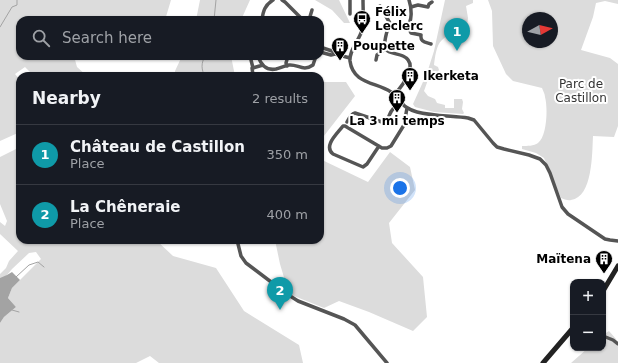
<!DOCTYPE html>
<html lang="en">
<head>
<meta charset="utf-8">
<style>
	body { margin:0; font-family:"DejaVu Sans",sans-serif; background:#242831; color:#f1f3f6 }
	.controls { position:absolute; right:12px; bottom:12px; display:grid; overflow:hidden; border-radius:8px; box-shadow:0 1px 3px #0004 }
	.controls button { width:36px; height:36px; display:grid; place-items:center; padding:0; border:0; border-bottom:1px solid #363941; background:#171b24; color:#f1f3f6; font:20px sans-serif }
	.compass { position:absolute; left:522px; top:12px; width:36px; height:36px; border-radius:50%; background:#171b24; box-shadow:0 1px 3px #0004; rotate:82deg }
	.you { position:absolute; left:400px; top:188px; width:14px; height:14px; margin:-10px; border:3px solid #fff; border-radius:50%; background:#1a73e8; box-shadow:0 0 0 6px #1a73e833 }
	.badge { display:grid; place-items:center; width:26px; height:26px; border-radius:50%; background:#0b8043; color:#fff; font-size:13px; font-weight:700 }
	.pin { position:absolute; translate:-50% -33px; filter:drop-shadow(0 1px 2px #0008) }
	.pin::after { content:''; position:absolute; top:21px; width:14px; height:12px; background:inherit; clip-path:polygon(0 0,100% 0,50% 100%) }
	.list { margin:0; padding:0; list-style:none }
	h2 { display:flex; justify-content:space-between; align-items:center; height:52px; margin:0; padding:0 16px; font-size:17px }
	h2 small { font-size:13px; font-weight:400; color:#9ea1a6 }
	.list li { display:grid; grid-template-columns:26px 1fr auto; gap:12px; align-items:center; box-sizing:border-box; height:60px; padding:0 16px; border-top:1px solid #363941 }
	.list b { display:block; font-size:15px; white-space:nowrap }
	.list p { margin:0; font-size:13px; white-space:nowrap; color:#9ea1a6 }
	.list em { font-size:13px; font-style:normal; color:#9ea1a6 }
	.icon { flex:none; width:22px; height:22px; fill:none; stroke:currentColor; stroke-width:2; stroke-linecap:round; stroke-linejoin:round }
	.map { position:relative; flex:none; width:618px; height:363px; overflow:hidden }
	.search { position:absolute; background:#171b24; box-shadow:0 1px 3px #0004; left:16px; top:16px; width:308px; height:44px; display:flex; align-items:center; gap:10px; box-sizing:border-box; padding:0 14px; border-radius:12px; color:#9ea1a6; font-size:15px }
	.panel { position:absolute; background:#171b24; box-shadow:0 1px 3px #0004; left:16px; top:72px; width:308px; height:172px; border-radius:12px }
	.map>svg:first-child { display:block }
</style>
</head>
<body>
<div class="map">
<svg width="618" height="363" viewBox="0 0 618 363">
	<rect width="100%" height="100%" fill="#fff"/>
	<path fill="#dcdcdc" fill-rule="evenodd" d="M0,0H171L165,20H20V56H74L77,67L87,76H34L25,67L15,74L20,80V132L0,141Z
		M200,0H250L241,20H196Z
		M315,0H339L350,23H344L332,10Z
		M445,0H473V3L466,6L468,18L467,26V34L465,37C457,32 448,33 442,40C436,45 435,58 434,65L438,67L439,70L435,75L429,77L424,91L428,96L435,99L437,103L445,105V108H454V99H462L463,102L462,109L464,113L463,114L434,112L415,107L413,104L427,73L434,51Z
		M488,0H618V4L605,1L596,3L593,17L581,50L610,58L618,64V126L614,137L593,136C592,153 593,197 571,200C568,201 564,199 561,198L544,158L536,153L522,149V146C527,146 534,146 538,143C547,136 548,108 545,97C545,94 543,91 542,88L513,81L506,74L493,46L492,11ZM528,18H552V42H528Z
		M182,56H231L235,76H175V71Z
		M320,82H346L355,96L320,141Z
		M20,147V240H156L173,256L216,268L244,311L299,345L303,363H159L150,356L136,363H0V323L4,317L16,307L8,298L12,288L41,259L36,252L29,253L12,269L7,275L0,282V274L6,268L9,261L18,251L0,234V222L5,226L7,221L0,204V157Z
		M390,152L410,167L415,190L389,223L392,243L423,277L427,317L413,331L369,312L339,301L324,308L289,294L280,264L275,240H320V159L368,182Z
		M609,331L616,339L618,347V363H571L588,348H603V335Z"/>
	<path fill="#a3a3a3" d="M12,272L20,280L12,288L8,298L16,307L4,317L0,323V278L7,275Z"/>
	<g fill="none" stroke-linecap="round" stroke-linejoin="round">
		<path stroke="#a3a3a3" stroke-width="1" d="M214,20L216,0
			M0,27L12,7L17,5V0
			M205,56C201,63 201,70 205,76
			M16,277L29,265L38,262L44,267
			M12,310L19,312"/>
		<path stroke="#555" stroke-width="3.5" d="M282,0L285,2L303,20
			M363,0C363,10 364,20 362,30C359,41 349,50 350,61C353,84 376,82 391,92C397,95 400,103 406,107C409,109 413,111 417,112C432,116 453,116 468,118L474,120L493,143L497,147L504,149L529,155L540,159L546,165L550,173L562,207L568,214L605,239L610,240L618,241
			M380,6L391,25
			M411,7L418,5L428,7L429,4L432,2
			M350,14V0
			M262,20C263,11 265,5 273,0
			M309,20L312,10
			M407,25L411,33L421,35C420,42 425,42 431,44
			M320,28L322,34L320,41
			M320,47L332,51L335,54L350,58
			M320,52L331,55L335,54
			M258,56C261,65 266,71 276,69C280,68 284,66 289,65C298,64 303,72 313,65L316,56
			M251,60L253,68L263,65
			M376,60L377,55L385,49
			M287,66L286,63L288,56
			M253,68H252L253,75
			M395,94C402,86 420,64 403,56C397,53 387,54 384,47C385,41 386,29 390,26C395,21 400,27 405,26C414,24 411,6 409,0
			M347,122C349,118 351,114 355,113L382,122C390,121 388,114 393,109C396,107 399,105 402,103
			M379,146L367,164L363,167L333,154C323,146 337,134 343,126H345L382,148H387L391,146L404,125L407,108
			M237,240L241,256L246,263L287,294L298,301L344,319L355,325L387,363
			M603,336L613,340L618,344"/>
		<path stroke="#222" stroke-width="5" d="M603,291L618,266
			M543,363L573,328"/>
	</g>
	<defs>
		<symbol id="bus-pin" viewBox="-11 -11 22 30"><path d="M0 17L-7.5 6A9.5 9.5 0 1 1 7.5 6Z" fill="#000" stroke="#fff"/><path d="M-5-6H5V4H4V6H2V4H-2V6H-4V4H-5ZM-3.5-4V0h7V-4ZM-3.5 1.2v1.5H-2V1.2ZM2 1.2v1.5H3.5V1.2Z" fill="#fff"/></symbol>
		<symbol id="building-pin" viewBox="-11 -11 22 30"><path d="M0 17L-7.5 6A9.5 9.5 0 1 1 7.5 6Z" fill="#000" stroke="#fff"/><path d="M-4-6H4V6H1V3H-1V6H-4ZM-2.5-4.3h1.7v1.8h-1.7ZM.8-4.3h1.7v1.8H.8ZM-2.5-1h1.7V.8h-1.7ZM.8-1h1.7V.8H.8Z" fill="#fff"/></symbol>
	</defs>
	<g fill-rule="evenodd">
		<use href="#bus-pin" x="352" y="9" width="20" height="27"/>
		<use href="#building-pin" x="330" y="36" width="20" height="27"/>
		<use href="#building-pin" x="400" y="66" width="20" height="27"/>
		<use href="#building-pin" x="387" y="88" width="20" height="27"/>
		<use href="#building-pin" x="594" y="249" width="20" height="27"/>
	</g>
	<g text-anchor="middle" stroke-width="4" stroke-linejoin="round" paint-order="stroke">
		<g font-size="12" font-weight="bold" fill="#000" stroke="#fff" text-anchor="start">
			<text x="375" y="16">Félix<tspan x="375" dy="14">Leclerc</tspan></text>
			<text x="353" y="50">Poupette</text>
			<text x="423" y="80">Ikerketa</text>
			<text x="397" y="125" text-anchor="middle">La 3 mi temps</text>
			<text x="591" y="263" text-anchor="end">Maïtena</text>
		</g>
		<g font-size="12" fill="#333" stroke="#fff">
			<text x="581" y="88">Parc de<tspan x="581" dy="14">Castillon</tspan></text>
		</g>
	</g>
</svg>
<div class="controls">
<button>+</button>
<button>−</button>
</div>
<svg class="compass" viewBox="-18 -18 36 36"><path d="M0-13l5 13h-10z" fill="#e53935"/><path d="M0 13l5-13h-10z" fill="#9ea1a6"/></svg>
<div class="you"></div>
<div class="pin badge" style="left:457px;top:51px;background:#0f9aa8">1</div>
<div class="pin badge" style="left:280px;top:310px;background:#0f9aa8">2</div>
<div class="search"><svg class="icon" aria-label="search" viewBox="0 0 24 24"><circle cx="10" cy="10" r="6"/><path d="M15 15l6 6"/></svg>Search here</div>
<section class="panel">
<h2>Nearby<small>2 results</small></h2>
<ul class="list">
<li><span class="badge" style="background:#0f9aa8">1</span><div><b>Château de Castillon</b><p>Place</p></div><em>350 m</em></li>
<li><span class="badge" style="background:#0f9aa8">2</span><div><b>La Chêneraie</b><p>Place</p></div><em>400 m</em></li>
</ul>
</section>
</div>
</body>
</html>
